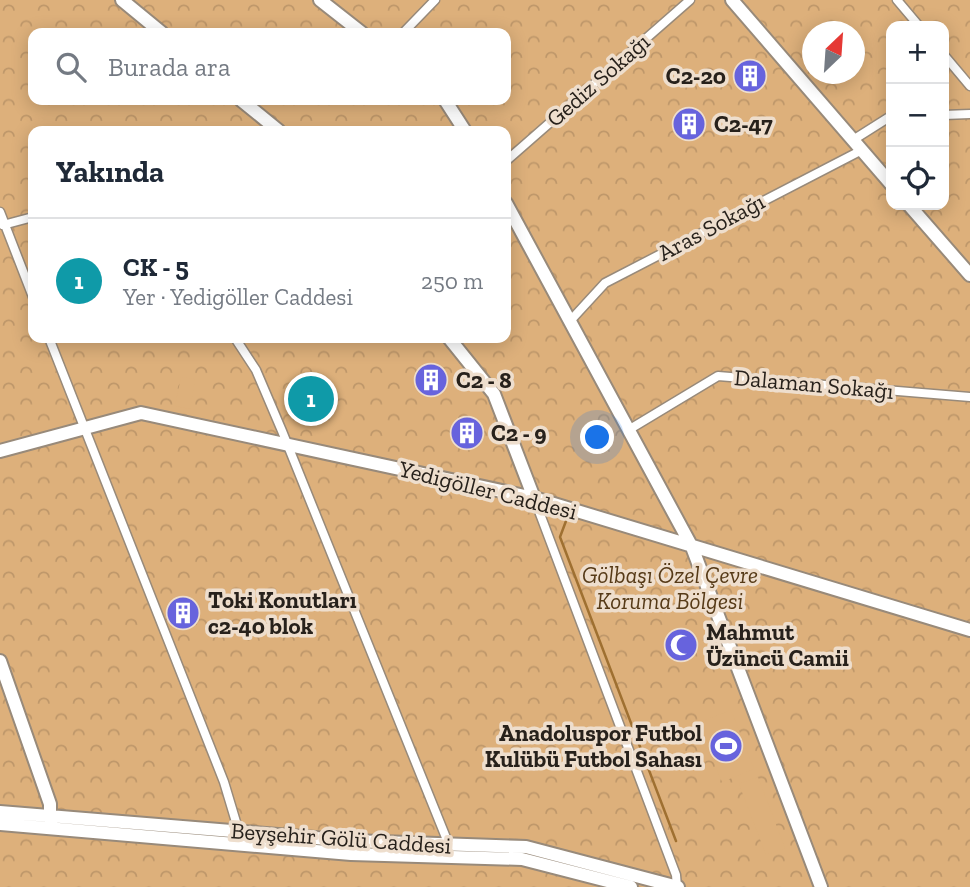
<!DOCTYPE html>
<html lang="tr">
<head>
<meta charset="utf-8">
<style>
	body { margin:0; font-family:"Zilla Slab",serif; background:#f6f6f7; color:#1f2937 }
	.controls { position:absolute; right:21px; top:21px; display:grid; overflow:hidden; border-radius:14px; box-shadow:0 4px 18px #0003 }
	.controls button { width:63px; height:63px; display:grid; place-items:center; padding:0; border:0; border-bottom:2px solid #e0e1e3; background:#fff; color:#1f2937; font:35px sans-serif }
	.compass { position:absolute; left:802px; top:21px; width:63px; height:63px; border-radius:50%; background:#fff; box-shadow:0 4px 18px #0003; rotate:25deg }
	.you { position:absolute; left:598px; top:438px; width:24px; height:24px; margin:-18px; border:5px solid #fff; border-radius:50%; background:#1a73e8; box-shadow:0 0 0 10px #1a73e833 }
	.badge { display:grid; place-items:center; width:46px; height:46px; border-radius:50%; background:#6763dd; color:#fff; font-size:23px; font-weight:700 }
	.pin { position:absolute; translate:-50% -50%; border:4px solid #fff; box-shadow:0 2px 7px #0006 }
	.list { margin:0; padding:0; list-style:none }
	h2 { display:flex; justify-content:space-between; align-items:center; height:91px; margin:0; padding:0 28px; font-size:30px }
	h2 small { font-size:23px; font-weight:400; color:#747a83 }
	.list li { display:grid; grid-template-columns:46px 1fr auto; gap:21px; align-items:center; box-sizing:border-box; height:126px; padding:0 28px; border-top:2px solid #e0e1e3 }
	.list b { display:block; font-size:26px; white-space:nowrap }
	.list p { margin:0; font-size:23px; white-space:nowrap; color:#747a83 }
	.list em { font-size:23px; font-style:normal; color:#747a83 }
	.icon { flex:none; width:38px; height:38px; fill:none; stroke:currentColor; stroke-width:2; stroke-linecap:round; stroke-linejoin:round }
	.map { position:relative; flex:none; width:970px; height:887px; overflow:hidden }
	.search { position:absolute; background:#fff; box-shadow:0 4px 18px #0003; left:28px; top:28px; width:483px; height:77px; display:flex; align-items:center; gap:18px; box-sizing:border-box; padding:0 24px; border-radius:14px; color:#747a83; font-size:26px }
	.panel { position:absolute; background:#fff; box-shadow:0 4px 18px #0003; left:28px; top:126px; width:483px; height:217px; border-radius:14px }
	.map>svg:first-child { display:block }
</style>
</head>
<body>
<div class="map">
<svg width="970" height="887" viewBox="0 0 970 887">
	<defs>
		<pattern id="park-crowns" width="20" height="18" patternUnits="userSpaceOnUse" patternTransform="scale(1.75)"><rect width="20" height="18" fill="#ddb07b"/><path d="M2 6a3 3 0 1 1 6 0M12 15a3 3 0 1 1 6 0" fill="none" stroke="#be976a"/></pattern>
	</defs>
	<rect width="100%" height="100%" fill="#eedecd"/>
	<path fill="url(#park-crowns)" fill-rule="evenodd" d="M0,0H970V887H0ZM891,26H944V205H891ZM813,32H855V74H813ZM33,33H506V100H33ZM33,131H506V338H33Z"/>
	<path fill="#ddb07b" d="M699,71L711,72L709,93L697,92Z
		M181,377L195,379L190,409L175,406Z
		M731,710L754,769L722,782L698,723Z
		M758,777L785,848L766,855L739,784Z"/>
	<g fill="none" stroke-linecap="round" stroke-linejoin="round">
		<path stroke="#9f7031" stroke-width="2.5" d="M566,521L560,537L676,841"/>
		<defs>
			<path id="street" d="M897,0L919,26
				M403,33L435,0
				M944,55L970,86
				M944,115L970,114
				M853,140L891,116
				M506,161L690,0
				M0,212L33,297
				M3,225L33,217
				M571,320L605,283L862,150
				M49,338L224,782L239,832
				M235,338L256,370L282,431L449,845
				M630,429L718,376L970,397
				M534,498L676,875L677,887"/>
			<path id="secondary" d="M122,0L162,33
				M320,0L362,33
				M732,0L891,184
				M241,100L279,131
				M445,100L465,131
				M506,203L692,547L821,887
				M909,205L970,275
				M449,338L494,394L534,498
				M0,451L141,413L534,498L970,630
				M0,661L50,804V823
				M0,812L352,841L526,847L678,887
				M0,824L351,854L522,859L631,887"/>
		</defs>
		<use href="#street" stroke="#988a7a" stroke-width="11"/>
		<use href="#secondary" stroke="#988a7a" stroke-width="16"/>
		<use href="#street" stroke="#fff" stroke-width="8"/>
		<use href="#secondary" stroke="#fff" stroke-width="12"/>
	</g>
	<defs>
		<symbol id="building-disc" viewBox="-11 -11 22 22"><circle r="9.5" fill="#6763dd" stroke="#eedecd"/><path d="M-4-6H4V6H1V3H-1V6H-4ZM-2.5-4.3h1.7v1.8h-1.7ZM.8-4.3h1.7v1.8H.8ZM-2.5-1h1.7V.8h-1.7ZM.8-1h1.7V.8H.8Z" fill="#fff"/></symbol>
		<symbol id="mosque-disc" viewBox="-11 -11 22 22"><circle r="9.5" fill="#6763dd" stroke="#eedecd"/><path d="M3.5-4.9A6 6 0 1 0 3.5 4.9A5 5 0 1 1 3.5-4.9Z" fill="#fff"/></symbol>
		<symbol id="stadium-disc" viewBox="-11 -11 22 22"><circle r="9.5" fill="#6763dd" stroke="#eedecd"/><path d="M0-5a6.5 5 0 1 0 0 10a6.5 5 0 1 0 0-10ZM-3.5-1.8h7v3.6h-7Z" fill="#fff"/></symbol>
	</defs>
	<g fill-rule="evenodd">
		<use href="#building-disc" x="731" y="57" width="38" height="38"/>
		<use href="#building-disc" x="670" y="105" width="38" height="38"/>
		<use href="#building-disc" x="412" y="361" width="38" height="38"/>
		<use href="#building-disc" x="448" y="414" width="38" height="38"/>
		<use href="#building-disc" x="164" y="594" width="38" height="38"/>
		<use href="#mosque-disc" x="662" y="626" width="38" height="38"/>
		<use href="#stadium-disc" x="707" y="727" width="38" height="38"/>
	</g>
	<g text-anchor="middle" stroke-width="7" stroke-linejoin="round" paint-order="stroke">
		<g font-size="23" font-weight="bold" fill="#27211b" stroke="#eedecd" text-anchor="start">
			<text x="726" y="84" text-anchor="end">C2-20</text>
			<text x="714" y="132">C2-47</text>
			<text x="456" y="388">C2 - 8</text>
			<text x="491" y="441">C2 - 9</text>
			<text x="208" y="608">Toki Konutları<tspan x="208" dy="26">c2-40 blok</tspan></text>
			<text x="706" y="640">Mahmut<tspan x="706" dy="26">Üzüncü Camii</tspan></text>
			<text x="702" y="741" text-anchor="end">Anadoluspor Futbol<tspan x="702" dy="26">Kulübü Futbol Sahası</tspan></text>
		</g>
		<g font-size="23" fill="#27211b" stroke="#eedecd">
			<text transform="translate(598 80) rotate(-41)" y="8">Gediz Sokağı</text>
			<text transform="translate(711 227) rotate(-28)" y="8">Aras Sokağı</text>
			<text transform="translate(814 384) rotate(5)" y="8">Dalaman Sokağı</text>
			<text transform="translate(488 490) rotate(14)" y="8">Yedigöller Caddesi</text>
			<text transform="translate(341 838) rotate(4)" y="8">Beyşehir Gölü Caddesi</text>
		</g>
		<g font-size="23" font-style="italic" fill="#563a17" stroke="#eedecd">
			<text x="670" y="583">Gölbaşı Özel Çevre<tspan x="670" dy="26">Koruma Bölgesi</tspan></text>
		</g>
	</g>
</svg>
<div class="controls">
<button>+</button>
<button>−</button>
<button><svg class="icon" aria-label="locate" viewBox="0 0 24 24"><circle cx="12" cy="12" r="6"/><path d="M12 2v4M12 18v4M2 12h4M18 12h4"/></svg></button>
</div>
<svg class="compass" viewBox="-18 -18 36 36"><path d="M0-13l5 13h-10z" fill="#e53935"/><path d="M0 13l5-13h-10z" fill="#747a83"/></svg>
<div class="you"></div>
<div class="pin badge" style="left:311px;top:399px;background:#0f9aa8">1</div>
<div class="search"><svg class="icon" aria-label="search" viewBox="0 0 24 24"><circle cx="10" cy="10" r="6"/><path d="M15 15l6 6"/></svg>Burada ara</div>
<section class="panel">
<h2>Yakında<small></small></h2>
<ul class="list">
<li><span class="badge" style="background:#0f9aa8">1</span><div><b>CK - 5</b><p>Yer · Yedigöller Caddesi</p></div><em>250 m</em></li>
</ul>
</section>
</div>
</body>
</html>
